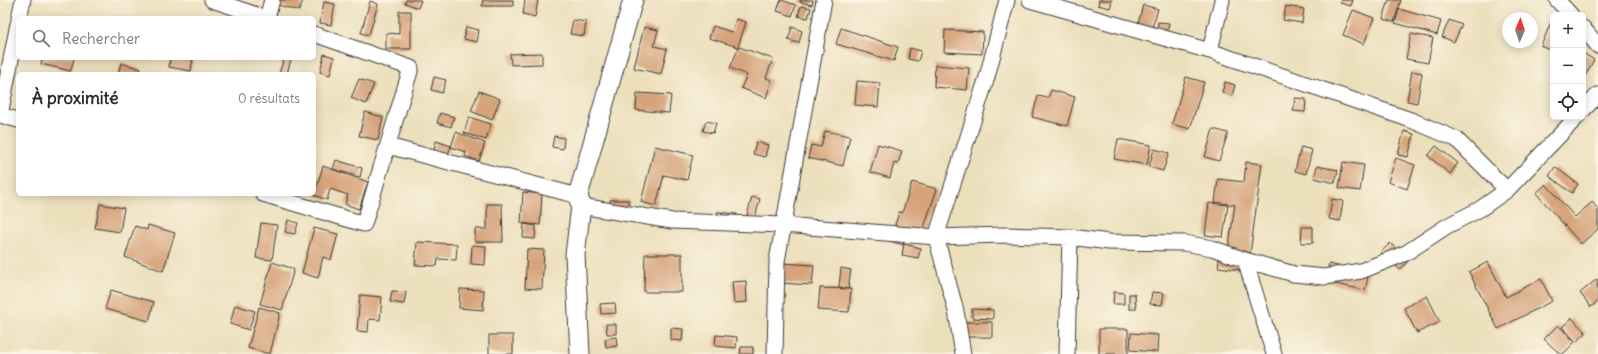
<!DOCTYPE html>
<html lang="fr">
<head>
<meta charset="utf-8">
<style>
	body { margin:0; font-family:Delius,sans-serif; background:#f7f7f7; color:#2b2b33 }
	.controls { position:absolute; right:12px; top:12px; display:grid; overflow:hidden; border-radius:6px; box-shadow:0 2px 10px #0003 }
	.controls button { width:36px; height:36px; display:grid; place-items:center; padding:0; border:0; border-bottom:1px solid #e1e1e2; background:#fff; color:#2b2b33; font:20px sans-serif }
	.compass { position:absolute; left:1502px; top:12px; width:36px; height:36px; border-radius:50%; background:#fff; box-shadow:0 2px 10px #0003; rotate:2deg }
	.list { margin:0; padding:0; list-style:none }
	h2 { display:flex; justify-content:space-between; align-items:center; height:52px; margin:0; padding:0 16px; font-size:17px }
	h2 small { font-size:13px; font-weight:400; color:#7c7c81 }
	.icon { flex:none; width:22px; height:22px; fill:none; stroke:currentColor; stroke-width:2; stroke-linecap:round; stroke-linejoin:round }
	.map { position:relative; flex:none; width:1598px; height:354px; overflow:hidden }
	.search { position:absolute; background:#fff; box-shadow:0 2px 10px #0003; left:16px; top:16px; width:300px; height:44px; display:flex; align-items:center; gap:10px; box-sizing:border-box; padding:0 14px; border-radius:6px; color:#7c7c81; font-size:15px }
	.panel { position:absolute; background:#fff; box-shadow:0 2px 10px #0003; left:16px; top:72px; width:300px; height:124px; border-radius:6px }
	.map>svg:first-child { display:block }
</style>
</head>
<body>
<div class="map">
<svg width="1598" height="354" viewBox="0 0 1598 354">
	<rect width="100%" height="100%" fill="#fcf5e5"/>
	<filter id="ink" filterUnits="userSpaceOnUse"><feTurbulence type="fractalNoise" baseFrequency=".025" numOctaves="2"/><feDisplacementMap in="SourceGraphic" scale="8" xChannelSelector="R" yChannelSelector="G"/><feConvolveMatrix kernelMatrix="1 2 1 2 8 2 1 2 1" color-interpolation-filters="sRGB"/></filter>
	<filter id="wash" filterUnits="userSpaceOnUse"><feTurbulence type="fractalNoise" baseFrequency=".012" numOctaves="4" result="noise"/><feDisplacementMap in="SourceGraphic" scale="16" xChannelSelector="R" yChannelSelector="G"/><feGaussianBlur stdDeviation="0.9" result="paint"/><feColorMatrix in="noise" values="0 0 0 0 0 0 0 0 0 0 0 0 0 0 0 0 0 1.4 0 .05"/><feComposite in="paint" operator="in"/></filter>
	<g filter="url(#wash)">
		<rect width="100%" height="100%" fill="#ecdfbc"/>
		<g id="blocks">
			<path fill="#d6a37a" d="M279,0H303L299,11L278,5Z
				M406,0H421L418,8L405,3Z
				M483,0H513V6H482Z
				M525,0H538L535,17L523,14Z
				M781,0L796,5L792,16L777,11Z
				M800,0H813L812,5L800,2Z
				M1099,0H1112L1110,8L1098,5Z
				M1341,0H1353L1351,6L1340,3Z
				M1389,0H1401L1394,22L1383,19Z
				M370,1L378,4L369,35L361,33Z
				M324,2L335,4L331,25L320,23Z
				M1143,5L1158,9L1151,31L1137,27Z
				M801,6L811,8L808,18L798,16Z
				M1286,6L1304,9L1302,23L1283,20Z
				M1399,9L1441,21L1437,35L1395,23Z
				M1353,10L1374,18L1364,44L1343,35Z
				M399,11H411V49H386V33L399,34Z
				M736,19L746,22L738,47L709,38L713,26L732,32Z
				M573,20L586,22L584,36L570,34Z
				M1449,20L1462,25L1454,42L1442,37Z
				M1158,22L1169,23L1167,34L1157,32Z
				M1551,22L1553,23V51L1541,46Z
				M466,27L479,30L477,42L464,39Z
				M644,27L658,30L654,46L667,49L661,74L634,68Z
				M792,27L802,31L799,43L788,40Z
				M841,28L898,47L894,61L836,44Z
				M945,30L983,32L982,54L944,52Z
				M1411,34L1433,38L1428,63L1406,59Z
				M739,47L773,59L766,78L772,80L766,98L741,88L747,75L730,68Z
				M910,48L921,51L918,61L908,59Z
				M542,53V64L511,65L510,54Z
				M1583,53L1594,60L1585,76L1583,75Z
				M324,54L334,57L330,75L320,72Z
				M42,58H74L71,71L41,64Z
				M170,58H193L191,71L169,67Z
				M284,58L291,59L287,74H279Z
				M121,63L141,69L139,74H118Z
				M935,65L969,68L967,90L934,87Z
				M1412,71L1422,73L1417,103L1407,101Z
				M434,77L446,80L442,93L431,90Z
				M1186,77L1204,82L1190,129L1172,124Z
				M359,79L374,84L366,104L351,98Z
				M857,81L880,83L878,107L855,105Z
				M1225,82L1235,85L1232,96L1222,92Z
				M1051,90L1075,97L1067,126L1032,117L1038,96L1048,98Z
				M479,91L500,99L492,120L471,111Z
				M637,93L671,95L669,113L636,110Z
				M1295,98L1306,99L1305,112L1293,111Z
				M365,112L383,117L378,140L359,136Z
				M440,113L454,117L451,127L437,123Z
				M469,117L491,124L486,140L464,133Z
				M706,121L716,123L713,133L703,131Z
				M1213,129L1228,133L1219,161L1205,157Z
				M825,131L850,136L843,166L808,158L811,145L821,147Z
				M1404,131L1414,134L1408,157L1398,155Z
				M456,132L485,143L479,161L465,156L466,152L451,147Z
				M554,136L564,138L563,149L552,147Z
				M1118,139L1151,145L1147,165L1114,159Z
				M436,141L451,146L448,154L434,150Z
				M756,142L768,145L765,157L753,154Z
				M878,144L902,151L898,164L894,163L890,178L870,172Z
				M655,146L693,155L687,180L664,175L656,206L641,202Z
				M1436,146L1458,163L1450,174L1428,156Z
				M1301,147L1312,150L1306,174L1295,171Z
				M1154,149L1169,153L1163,171L1149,167Z
				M1396,158L1415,165L1407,189L1388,182Z
				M336,160L362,168L360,177L333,169Z
				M1246,162L1262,164L1250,254L1228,251L1235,205L1215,202L1218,179L1244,182Z
				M1343,162L1364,165L1360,191L1339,188Z
				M323,166L368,182L359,209L345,204L348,195L330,189L327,200L314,195Z
				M1317,166L1338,170L1335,183L1314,178Z
				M1555,167L1578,184L1572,193L1549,176Z
				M912,182L937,189L921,236L907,232L903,245L890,241L899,212L902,213Z
				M1546,184L1575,217L1592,202L1598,209V229L1581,244L1536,193Z
				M523,192L542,194L540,225L521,223Z
				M752,197L760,199L752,229L744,227Z
				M1332,199L1343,201L1340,221L1329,219Z
				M610,200H629L628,213H610Z
				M1209,203L1228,205L1223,237L1205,235Z
				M100,204L124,208L120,232L95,228Z
				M487,204H502L503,242H475V229H487Z
				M717,212L737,214L736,225L716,223Z
				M288,220L298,223L295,234L285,232Z
				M261,223L277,225L272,260L256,258Z
				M524,224L536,226L535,239L523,238Z
				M148,225L175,233L163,271L125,257L135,226L147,230Z
				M1302,227H1313V243H1301Z
				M314,228L338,234L331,260L323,257L318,278L302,273Z
				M417,242L457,244L456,260L438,259L437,266L415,265Z
				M1390,243L1408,261L1400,270L1381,252Z
				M904,244L921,248L918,258L902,255Z
				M472,245L486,246L485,265L471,264Z
				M527,249L544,250L542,289L525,288Z
				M1220,251L1247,271L1218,267Z
				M645,254H682V292H644Z
				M272,262L294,269L282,310L260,304Z
				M1488,262L1506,297L1541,279L1552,301L1498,329L1469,272Z
				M781,263L814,265L812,285L780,283Z
				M1329,264L1369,273L1365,290L1325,282Z
				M841,268L851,270L848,289L839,287Z
				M1597,279L1598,301L1591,307L1580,293Z
				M746,281L747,302L734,303L732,282Z
				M820,288L851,289L849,312L818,310Z
				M460,289L484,290L483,310L459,308Z
				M111,290L154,302L149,321L105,309Z
				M392,291L406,292L404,304L390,302Z
				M1114,292L1124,293V304H1113Z
				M1152,292L1164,293L1162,305L1150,304Z
				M1129,294H1135L1136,309H1129Z
				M360,295L382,297L380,320L369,319L368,332L357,331Z
				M1427,296L1440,322L1417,333L1404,308Z
				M615,303L616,313L601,314L600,304Z
				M235,305L255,311L249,330L230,324Z
				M259,307L280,313L270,354L248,348Z
				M972,309L993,310V319L972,318Z
				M1572,318L1586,333L1576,342L1562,327Z
				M961,322H992V337H961Z
				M606,324H616V334H607Z
				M1558,325L1575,342L1563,354H1560L1544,339Z
				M671,328L683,329L682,341L671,340Z
				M1099,329H1128V354H1099Z
				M1131,333L1158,335L1157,352L1130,350Z
				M489,335H513V354H489Z
				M716,335L737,337L736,348L715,346Z
				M616,337L617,346L606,347L605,339Z
				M741,347H753V354H740Z"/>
		</g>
	</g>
	<g filter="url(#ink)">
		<use href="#blocks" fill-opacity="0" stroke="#3b3934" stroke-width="1"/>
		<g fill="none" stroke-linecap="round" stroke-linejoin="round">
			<defs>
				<path id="minor" d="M212,0L266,18
					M1030,0L1210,51L1411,120L1456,139L1507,190
					M1557,0L1571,15
					M19,18L23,0
					M267,18L272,0
					M1583,28L1598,46
					M1210,51L1222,0
					M1583,110L1598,95
					M0,115L18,24
					M0,115L18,120
					M388,146L578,196
					M263,194L364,224L411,68L314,34
					M581,206L672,221L783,225L936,237L1003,235L1070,237L1109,242L1184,243L1212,248L1245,260L1294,274L1324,277L1361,271L1406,253L1447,226L1480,209L1507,190L1577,117
					M1245,260L1274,354
					M775,354L777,261L824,0
					M963,354L956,311L936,237L987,77L1007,0
					M1067,354L1070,237"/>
				<path id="tertiary" d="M580,354L575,255L581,206L578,196L633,0"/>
			</defs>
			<use href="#minor" stroke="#3b3934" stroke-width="17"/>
			<use href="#tertiary" stroke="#3b3934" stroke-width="21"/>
			<use href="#minor" stroke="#fff" stroke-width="15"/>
			<use href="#tertiary" stroke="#fff" stroke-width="19"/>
		</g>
	</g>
</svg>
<div class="controls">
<button>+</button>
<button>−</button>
<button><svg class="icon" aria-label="locate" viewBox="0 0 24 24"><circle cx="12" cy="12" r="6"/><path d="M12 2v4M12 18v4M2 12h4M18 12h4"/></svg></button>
</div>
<svg class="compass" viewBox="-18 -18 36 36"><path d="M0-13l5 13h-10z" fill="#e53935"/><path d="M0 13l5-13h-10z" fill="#7c7c81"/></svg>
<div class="search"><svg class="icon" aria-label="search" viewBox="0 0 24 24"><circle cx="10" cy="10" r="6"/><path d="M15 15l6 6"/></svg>Rechercher</div>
<section class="panel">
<h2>À proximité<small>0 résultats</small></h2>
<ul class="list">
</ul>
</section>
</div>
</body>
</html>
